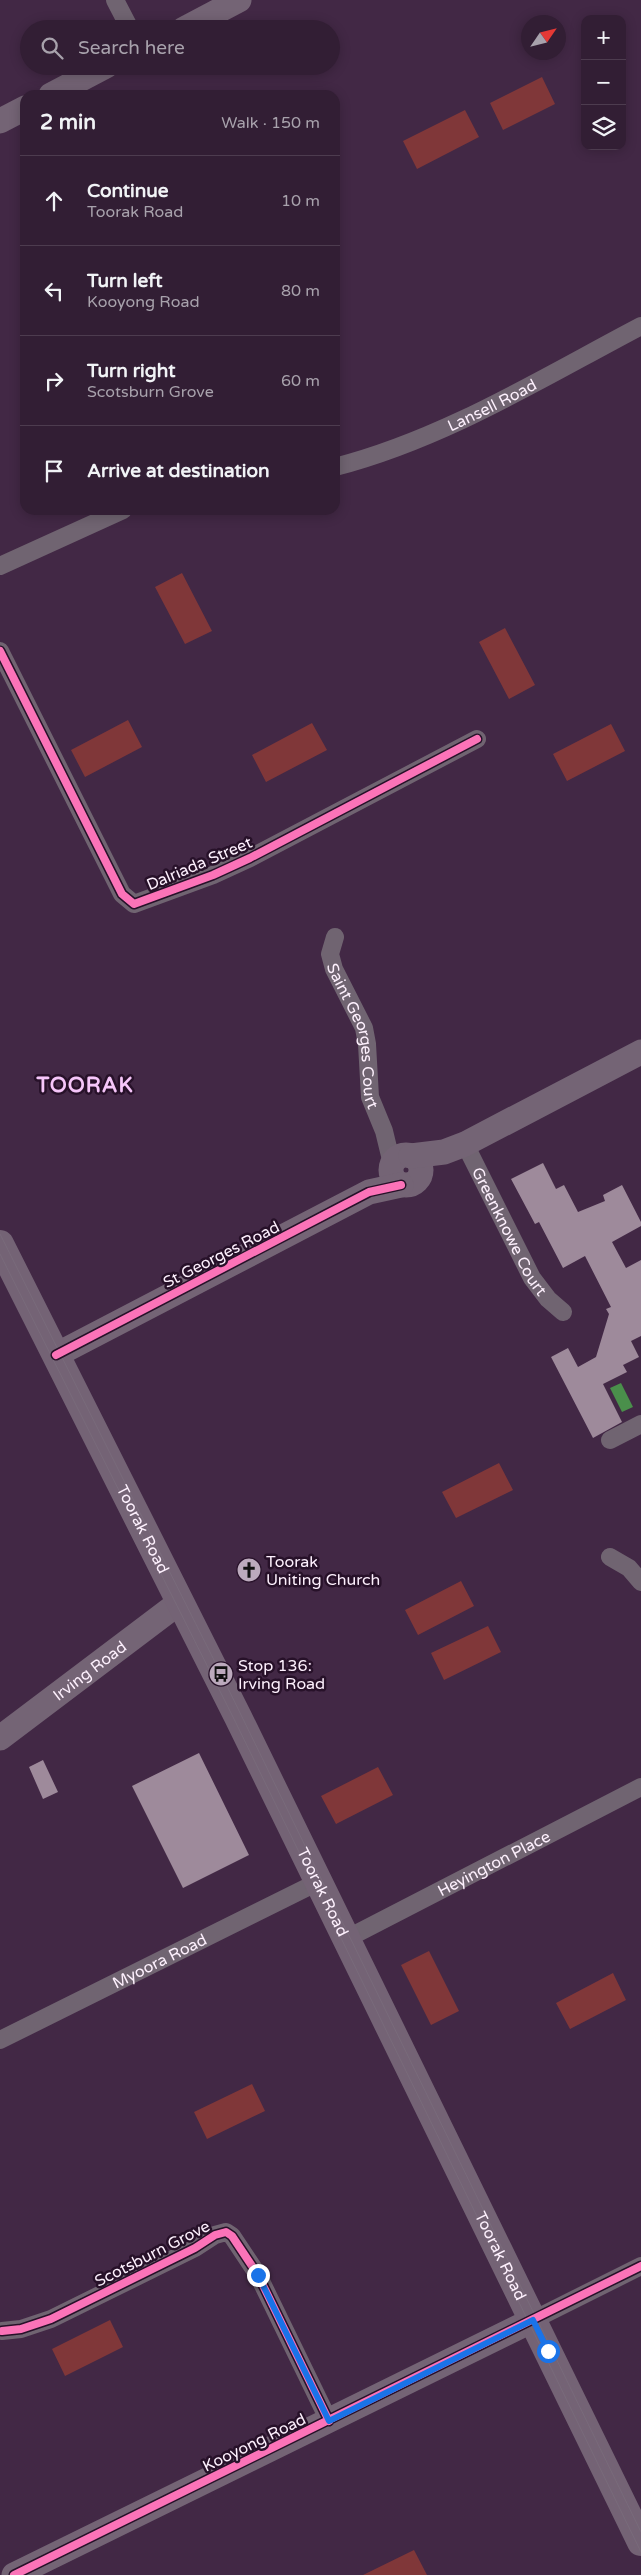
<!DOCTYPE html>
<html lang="en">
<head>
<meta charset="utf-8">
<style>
	body { margin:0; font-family:"Varela Round",sans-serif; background:#3d2b40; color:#f1f3f6 }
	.controls { position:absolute; right:15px; top:15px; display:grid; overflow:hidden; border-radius:10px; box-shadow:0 2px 12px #0003 }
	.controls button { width:45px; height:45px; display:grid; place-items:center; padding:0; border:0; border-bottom:1px solid #4d3c4f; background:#321e34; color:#f1f3f6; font:25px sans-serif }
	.compass { position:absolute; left:521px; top:15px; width:45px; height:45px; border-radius:50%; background:#321e34; box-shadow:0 2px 12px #0003; rotate:55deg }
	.stop { position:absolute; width:15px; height:15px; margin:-11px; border:4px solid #1a73e8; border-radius:50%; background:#fff }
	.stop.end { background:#1a73e8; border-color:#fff; box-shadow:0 1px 5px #0008 }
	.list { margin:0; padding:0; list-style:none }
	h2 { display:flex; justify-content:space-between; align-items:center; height:65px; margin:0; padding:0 20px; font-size:21px }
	h2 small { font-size:16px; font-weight:400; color:#a8a2ac }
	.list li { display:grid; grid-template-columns:32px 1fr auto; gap:15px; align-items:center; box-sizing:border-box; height:90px; padding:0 20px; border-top:1px solid #4d3c4f }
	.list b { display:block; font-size:19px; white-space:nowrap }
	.list p { margin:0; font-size:16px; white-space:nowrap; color:#a8a2ac }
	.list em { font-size:16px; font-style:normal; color:#a8a2ac }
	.icon { flex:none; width:28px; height:28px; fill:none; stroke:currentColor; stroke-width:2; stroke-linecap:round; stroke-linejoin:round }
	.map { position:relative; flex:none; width:641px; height:2575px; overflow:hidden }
	.search { position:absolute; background:#321e34; box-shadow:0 2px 12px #0003; left:20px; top:20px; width:320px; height:55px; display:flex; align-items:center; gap:12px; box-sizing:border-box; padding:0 18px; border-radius:28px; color:#a8a2ac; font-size:19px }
	.panel { position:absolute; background:#321e34; box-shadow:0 2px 12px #0003; left:20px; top:90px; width:320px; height:425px; border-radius:15px }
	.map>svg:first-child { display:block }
</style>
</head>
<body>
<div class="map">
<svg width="641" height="2575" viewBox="0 0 641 2575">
	<rect width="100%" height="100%" fill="#422845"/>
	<path fill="#803739" d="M542,77L555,104L503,130L490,103Z
		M465,110L479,137L417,169L403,141Z
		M182,573L212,631L185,644L155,587Z
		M505,628L535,685L509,699L479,642Z
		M128,720L142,747L85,777L71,750Z
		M312,723L327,750L266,782L252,755Z
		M611,724L625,751L567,781L553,754Z
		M499,1463L513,1490L456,1518L442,1492Z
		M461,1581L474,1606L418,1635L405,1610Z
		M488,1626L501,1652L444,1680L431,1653Z
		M378,1767L393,1795L336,1824L321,1796Z
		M429,1951L459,2011L431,2025L401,1965Z
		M613,1973L626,2000L570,2029L556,2003Z
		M252,2084L265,2111L207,2139L194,2112Z
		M110,2320L123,2347L65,2376L52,2349Z
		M414,2550L427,2575H363Z"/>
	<path fill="#4a8f4b" d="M621,1383L633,1407L622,1412L610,1388Z"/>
	<path fill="#9e8a9b" d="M543,1163L556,1189L564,1185L578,1212L605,1201L603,1195L622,1185L641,1222V1226L612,1242L626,1268L641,1260V1336L631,1341L639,1357L623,1365L627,1372L603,1384L622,1422L593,1438L551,1357L568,1348L578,1367L596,1357L609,1314L606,1309L611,1307L585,1256L563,1268L539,1222L535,1224L511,1179Z
		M199,1753L249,1855L183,1888L132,1786Z
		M43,1760L58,1792L43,1799L29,1767Z"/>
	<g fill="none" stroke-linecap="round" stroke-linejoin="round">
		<g stroke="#706471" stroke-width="18">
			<path d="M115,0L130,29"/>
			<path id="s1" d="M335,467C444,439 542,378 641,326"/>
			<path d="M0,566L123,510"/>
			<path d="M0,651L122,894L134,904L213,875L250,858L477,739"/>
			<path id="s2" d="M335,937L330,954L334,969L364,1028L367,1044L370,1097L384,1131L392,1164"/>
			<path id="s3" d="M465,1144L532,1278L548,1299L563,1312"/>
			<path d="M610,1440L641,1424"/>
			<path d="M610,1557L629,1568L641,1582"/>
			<path id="s4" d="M346,1939L641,1787"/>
			<path id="s5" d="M0,2040L318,1882"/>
			<path d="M533,2320L641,2266"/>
			<path d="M2,2331L21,2329L51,2319L195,2248L215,2235L226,2232L232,2236L258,2275L329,2421"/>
		</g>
		<g stroke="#746475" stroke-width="25">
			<path d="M184,29L239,0"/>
			<path d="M51,95L106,66"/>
			<path d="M0,121L25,108"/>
			<circle cx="406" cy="1170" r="15"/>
			<path d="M411,1156L444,1152L465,1144L641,1052"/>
			<path d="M56,1355L369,1192L401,1185"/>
			<path id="s6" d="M0,1738L180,1602"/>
			<path d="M14,2575L533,2320"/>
		</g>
		<path stroke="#746375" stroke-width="28" id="s7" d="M0,1244L238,1717L641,2542"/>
		<path stroke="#796b7b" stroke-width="1" d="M0,1234L221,1674L641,2532
			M0,1254L234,1719L641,2552"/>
		<defs>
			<path id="cycleway" d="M0,651L122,894L134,904L213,875L250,858L477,739
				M56,1355L369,1192L401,1185
				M2,2331L21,2329L51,2319L195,2248L215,2235L226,2232L232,2236L258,2275L329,2421
				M14,2575L641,2266"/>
		</defs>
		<use href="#cycleway" stroke="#271129" stroke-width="11"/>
		<use href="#cycleway" stroke="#fb73b8" stroke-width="8"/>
	</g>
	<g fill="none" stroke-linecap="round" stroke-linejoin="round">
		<path stroke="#1a73e8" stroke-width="6" d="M258,2275L329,2421L533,2320L548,2351"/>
	</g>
	<defs>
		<symbol id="church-disc" viewBox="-11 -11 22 22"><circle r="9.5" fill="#bcaabd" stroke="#271129"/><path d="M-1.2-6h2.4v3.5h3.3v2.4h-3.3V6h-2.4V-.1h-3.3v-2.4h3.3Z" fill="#111"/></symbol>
		<symbol id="bus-disc" viewBox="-11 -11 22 22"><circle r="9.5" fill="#bcaabd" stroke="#271129"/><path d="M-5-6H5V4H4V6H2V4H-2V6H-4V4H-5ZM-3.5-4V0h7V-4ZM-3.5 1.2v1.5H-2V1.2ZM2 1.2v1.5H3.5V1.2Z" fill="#111"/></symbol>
	</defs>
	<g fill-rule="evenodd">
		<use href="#church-disc" x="235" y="1556" width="28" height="28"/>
		<use href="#bus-disc" x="207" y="1660" width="28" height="28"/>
	</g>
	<g text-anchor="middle" stroke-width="5" stroke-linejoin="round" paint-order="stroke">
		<g font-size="16" fill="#fdf0fd" stroke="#271129">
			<text dy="6" stroke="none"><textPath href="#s1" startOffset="169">Lansell Road</textPath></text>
			<text transform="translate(199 863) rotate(-23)" y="6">Dalriada Street</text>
			<text dy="6" stroke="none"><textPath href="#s2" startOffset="104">Saint Georges Court</textPath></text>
			<text dy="6" stroke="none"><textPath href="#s3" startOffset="98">Greenknowe Court</textPath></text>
			<text transform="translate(221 1254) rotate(-27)" y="6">St Georges Road</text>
			<text dy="6" stroke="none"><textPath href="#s7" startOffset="319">Toorak Road</textPath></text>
			<text dy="6" stroke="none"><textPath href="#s6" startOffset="112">Irving Road</textPath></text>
			<text dy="6" stroke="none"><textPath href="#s4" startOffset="166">Heyington Place</textPath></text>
			<text dy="6" stroke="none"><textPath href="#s7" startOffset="724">Toorak Road</textPath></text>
			<text dy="6" stroke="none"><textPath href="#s5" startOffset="178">Myoora Road</textPath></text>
			<text transform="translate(152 2253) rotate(-27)" y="6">Scotsburn Grove</text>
			<text dy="6" stroke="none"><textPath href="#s7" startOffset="1129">Toorak Road</textPath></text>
			<text transform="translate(254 2442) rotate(-26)" y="6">Kooyong Road</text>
		</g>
		<g font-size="16" fill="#fdf0fd" stroke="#271129" text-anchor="start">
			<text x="266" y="1567">Toorak<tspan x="266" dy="18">Uniting Church</tspan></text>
			<text x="238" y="1671">Stop 136:<tspan x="238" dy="18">Irving Road</tspan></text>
		</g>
		<g font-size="21" font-weight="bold" letter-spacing="1" fill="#f6c6fa" stroke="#271129">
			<text x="85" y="1092">TOORAK</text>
		</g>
	</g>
</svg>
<div class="controls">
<button>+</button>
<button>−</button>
<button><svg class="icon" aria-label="layers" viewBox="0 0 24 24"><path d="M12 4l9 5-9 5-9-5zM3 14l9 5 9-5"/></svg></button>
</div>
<svg class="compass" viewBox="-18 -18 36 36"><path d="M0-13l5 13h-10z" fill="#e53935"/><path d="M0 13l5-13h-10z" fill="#a8a2ac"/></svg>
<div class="stop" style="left:548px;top:2351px"></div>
<div class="stop end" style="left:258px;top:2275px"></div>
<div class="search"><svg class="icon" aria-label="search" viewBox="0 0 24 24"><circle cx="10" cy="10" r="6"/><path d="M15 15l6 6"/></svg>Search here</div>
<section class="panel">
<h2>2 min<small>Walk · 150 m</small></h2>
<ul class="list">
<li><svg class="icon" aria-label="ahead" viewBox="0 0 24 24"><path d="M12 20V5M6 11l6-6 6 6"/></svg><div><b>Continue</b><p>Toorak Road</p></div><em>10 m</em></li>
<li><svg class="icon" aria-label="left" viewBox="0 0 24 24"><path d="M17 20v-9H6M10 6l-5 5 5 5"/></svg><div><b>Turn left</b><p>Kooyong Road</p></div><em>80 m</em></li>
<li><svg class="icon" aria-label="right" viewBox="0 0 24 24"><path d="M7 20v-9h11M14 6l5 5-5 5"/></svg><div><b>Turn right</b><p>Scotsburn Grove</p></div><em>60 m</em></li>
<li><svg class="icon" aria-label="arrive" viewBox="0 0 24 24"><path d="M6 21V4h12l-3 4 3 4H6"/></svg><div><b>Arrive at destination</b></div></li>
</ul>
</section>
</div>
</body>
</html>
